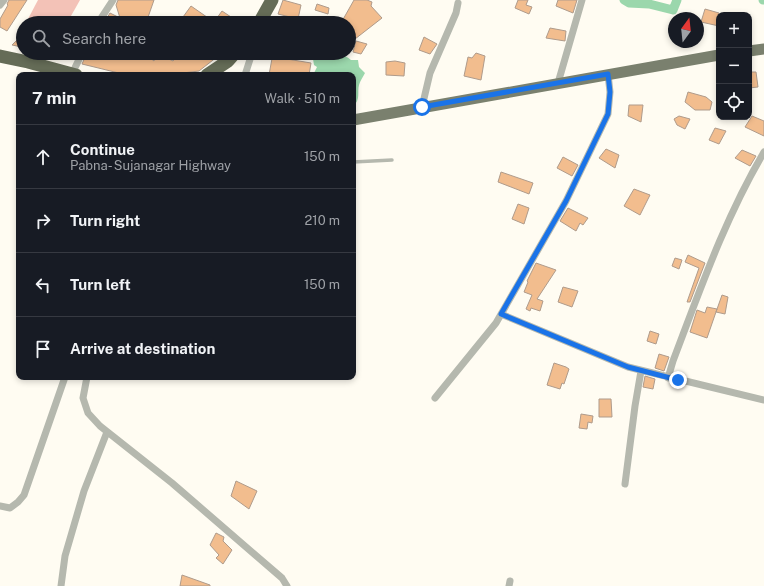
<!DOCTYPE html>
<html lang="en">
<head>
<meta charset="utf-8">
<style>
	body { margin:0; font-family:"Public Sans",sans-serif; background:#20242c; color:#f1f3f6 }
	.controls { position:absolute; right:12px; top:12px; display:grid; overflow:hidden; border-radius:8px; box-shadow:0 2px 6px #0003 }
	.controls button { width:36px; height:36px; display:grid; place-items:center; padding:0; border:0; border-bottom:1px solid #363941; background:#171b24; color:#f1f3f6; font:20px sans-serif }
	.compass { position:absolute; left:668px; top:12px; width:36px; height:36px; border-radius:50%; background:#171b24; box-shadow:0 2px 6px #0003; rotate:15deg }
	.stop { position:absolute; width:12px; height:12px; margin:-9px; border:3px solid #1a73e8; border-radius:50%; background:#fff }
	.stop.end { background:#1a73e8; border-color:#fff; box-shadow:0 1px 4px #0008 }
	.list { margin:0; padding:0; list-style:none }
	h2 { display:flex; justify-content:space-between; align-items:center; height:52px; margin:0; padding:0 16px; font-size:17px }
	h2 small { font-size:13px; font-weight:400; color:#9ea1a6 }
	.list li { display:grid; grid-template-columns:26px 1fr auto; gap:12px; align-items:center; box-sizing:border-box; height:64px; padding:0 16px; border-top:1px solid #363941 }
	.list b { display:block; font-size:15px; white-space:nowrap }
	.list p { margin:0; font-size:13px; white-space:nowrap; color:#9ea1a6 }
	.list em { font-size:13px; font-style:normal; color:#9ea1a6 }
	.icon { flex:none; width:22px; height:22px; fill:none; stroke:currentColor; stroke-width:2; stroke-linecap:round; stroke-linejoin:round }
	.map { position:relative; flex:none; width:764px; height:586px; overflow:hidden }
	.search { position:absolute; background:#171b24; box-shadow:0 2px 6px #0003; left:16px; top:16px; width:340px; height:44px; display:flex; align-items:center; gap:10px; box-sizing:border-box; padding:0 14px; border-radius:22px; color:#9ea1a6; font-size:15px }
	.panel { position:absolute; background:#171b24; box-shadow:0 2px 6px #0003; left:16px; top:72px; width:340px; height:308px; border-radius:8px }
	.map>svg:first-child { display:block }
</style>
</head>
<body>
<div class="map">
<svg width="764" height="586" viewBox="0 0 764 586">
	<rect width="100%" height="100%" fill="#fffcf2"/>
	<path fill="#f3c2b7" d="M38,0H80L67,23H36L28,19Z"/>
	<path fill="#9bd7ac" d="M305,53C319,53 341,51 351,60H358L359,67L365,73C363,77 360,81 359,85C357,92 361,100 353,106V75H313L317,67L314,65L313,59L305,56Z"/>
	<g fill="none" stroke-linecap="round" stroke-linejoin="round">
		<path stroke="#9bd7ac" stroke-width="9" d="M624,0L629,3L649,4L673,10L677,0
			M763,0H764"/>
	</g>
	<path fill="#f2bd8e" stroke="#af9b8b" d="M9,0H27L7,31L0,27V19L8,5L7,4Z
		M118,0H154L146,23H142L137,20L136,23H104L110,13L120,18L116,5Z
		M283,0L301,5L298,19L278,14Z
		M354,0H367L372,2L371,6L382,18L355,39L349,35V23H341Z
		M518,0H528L526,5L532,7L529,14L515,8Z
		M558,0H577L573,13L556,6Z
		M317,4L329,8L328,14L315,10Z
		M191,6L214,22L222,11L240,23H191L183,17Z
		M705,9L719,13V26L701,22Z
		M550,28L566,31L565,41L546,38Z
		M23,34L22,47L12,45Z
		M424,37L437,44L430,54L419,50Z
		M356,41L367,44L361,54L353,52Z
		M87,53H144L154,61L157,53L173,61L179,53H222L199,71L167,75H127L82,64Z
		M273,53H284L281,58L311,63L309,75H269Z
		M476,53L485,56L481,80L464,76L468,57L472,58Z
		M395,61L405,63L404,76L386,75V62Z
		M749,72H756L758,87L749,88Z
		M688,92L706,97L712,102L710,110H695L685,102Z
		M629,105H643L641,122L628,116Z
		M679,116L690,119L685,129L677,125L674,119Z
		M752,116L764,121V136L745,127Z
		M715,128L726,131L719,144L709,140Z
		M606,149L619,155L615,168L599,158Z
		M742,150L756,156L750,166L735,158Z
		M563,157L578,165L572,176L557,168Z
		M501,172L533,183L529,194L498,182Z
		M634,189L650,195L640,215L624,206Z
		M518,204L529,208L524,224L512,219Z
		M568,208L588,218L583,225L580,223L576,231L560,221Z
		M688,255L705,263L690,302H687L699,268L685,262Z
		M675,258L682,260L679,269L672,266Z
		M536,263L556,270L537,299L543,301L540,311L531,308L530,311L526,309L532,295L524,292L528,282L527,281Z
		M563,287L578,291L572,307L558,302Z
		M722,295L728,297L725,314L716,312Z
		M707,307L717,309L707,338L690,332L697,310L705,313Z
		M650,331L659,334L656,344L647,341Z
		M659,354L669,357L664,371L655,368Z
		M554,363L566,367L569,369L564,384L562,383L560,389L547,385Z
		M645,376L655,379L653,389L643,387Z
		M599,399H611L612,417H599Z
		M581,414L593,416L592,423L588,422L587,429L579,428Z
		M236,481L257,491L249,509L231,496Z
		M216,533L224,537L223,541L232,550L223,564L216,558L219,555L210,545Z
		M182,575L210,585V586H180Z"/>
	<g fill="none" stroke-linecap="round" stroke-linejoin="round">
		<path stroke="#b5b8ae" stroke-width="3.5" d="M353,162L392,160"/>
		<path stroke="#b5b8ae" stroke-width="7" d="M0,5L4,0
			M98,23L113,0
			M72,74L82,53
			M245,75L252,53
			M558,83L582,0
			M422,107L430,73L456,13L458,3
			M501,314L628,367L764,400
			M87,377L83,398L88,413L100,426L172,483L282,578L287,586
			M668,378L673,361C700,290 725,218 764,152
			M435,398L496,323L566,201L608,114L610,92L608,74
			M625,484L635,406L641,371
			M0,506L10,508L18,502L24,495L65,377
			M61,586L65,556L84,491L107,432
			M509,586L510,581"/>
		<path stroke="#7a806e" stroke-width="11" d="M749,51L764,49
			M353,120L719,55"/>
		<path stroke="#656c57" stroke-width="13" d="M259,23L272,0
			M0,56L28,62L76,75
			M207,75L228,61L235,53"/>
	</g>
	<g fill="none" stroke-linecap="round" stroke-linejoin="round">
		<path stroke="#1a73e8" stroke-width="5" d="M422,107L608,74L610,92L608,114L566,201L501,314L628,367L678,380"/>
	</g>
</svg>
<div class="controls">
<button>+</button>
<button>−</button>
<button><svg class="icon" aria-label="locate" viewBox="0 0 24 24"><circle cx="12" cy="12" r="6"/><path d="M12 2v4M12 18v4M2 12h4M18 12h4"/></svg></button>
</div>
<svg class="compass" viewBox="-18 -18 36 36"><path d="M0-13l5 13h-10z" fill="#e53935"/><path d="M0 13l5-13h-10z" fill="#9ea1a6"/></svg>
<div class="stop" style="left:422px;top:107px"></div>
<div class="stop end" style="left:678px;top:380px"></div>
<div class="search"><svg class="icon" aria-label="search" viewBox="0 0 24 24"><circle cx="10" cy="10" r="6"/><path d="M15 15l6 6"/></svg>Search here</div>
<section class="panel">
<h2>7 min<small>Walk · 510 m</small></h2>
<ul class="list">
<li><svg class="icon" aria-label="ahead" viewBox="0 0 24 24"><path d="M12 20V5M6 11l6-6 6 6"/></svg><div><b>Continue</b><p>Pabna- Sujanagar Highway</p></div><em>150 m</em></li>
<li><svg class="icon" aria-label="right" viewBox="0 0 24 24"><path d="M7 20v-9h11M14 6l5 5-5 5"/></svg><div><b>Turn right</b></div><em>210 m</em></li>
<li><svg class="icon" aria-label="left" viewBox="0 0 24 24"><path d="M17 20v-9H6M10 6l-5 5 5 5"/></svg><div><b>Turn left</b></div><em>150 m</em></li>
<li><svg class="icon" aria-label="arrive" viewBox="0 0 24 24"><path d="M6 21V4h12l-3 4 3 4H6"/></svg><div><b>Arrive at destination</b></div></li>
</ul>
</section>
</div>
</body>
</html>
